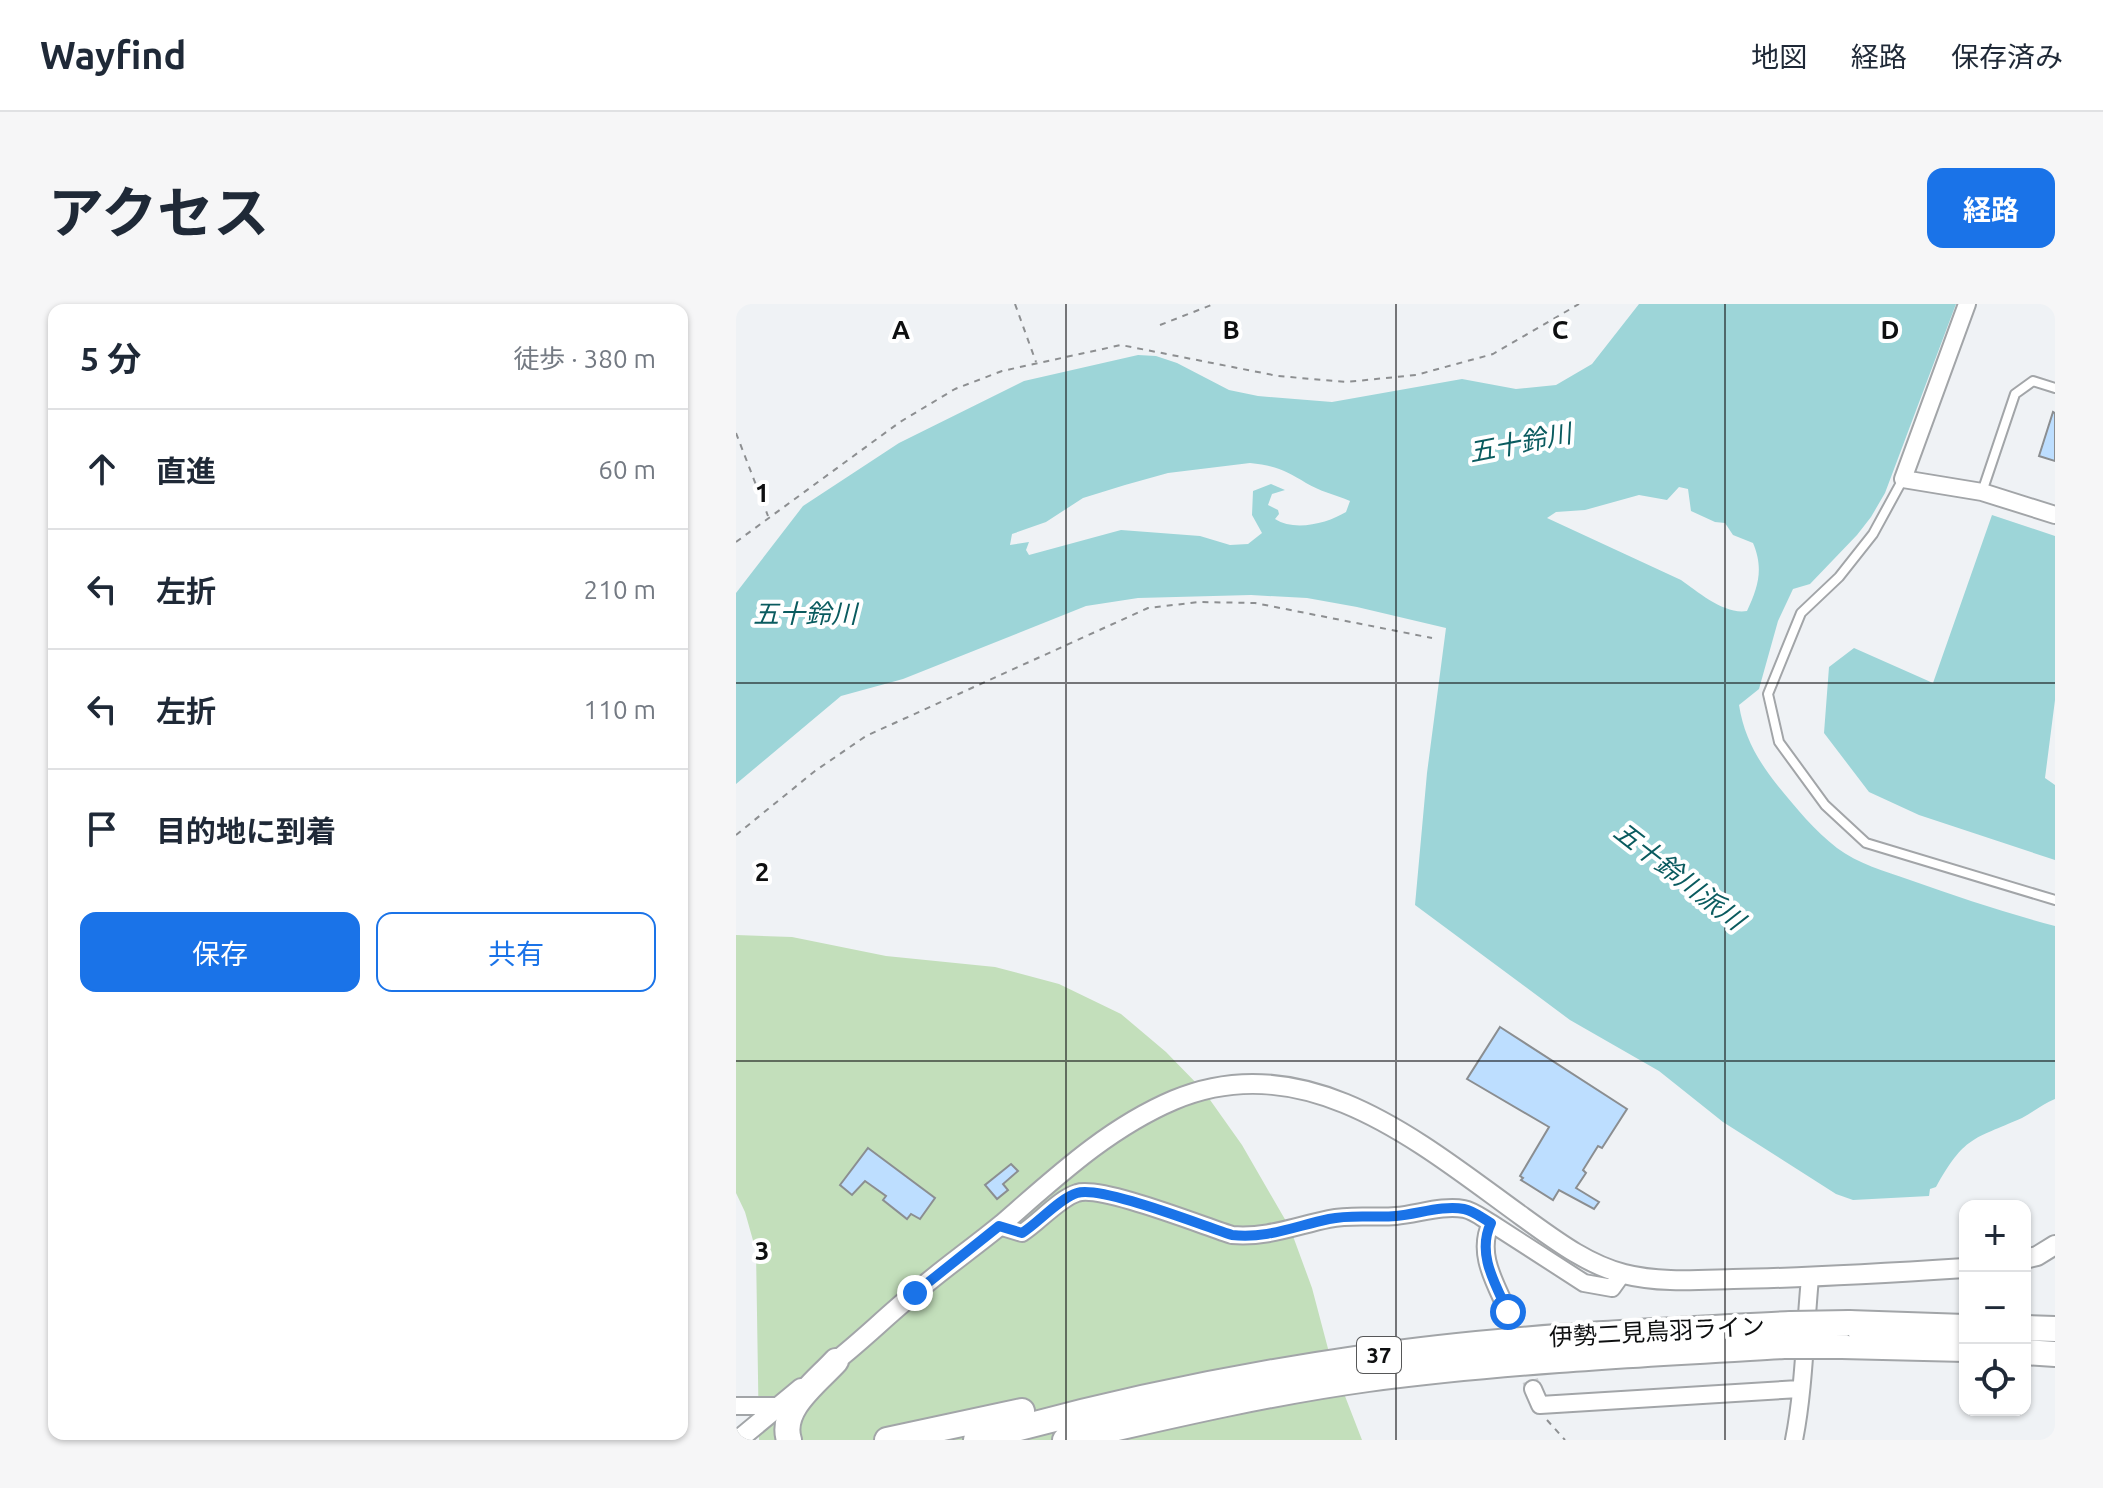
<!DOCTYPE html>
<html lang="ja">
<head>
<meta charset="utf-8">
<style>
	body { margin:0; font-family:Ubuntu,"Noto Sans JP",sans-serif; background:#f6f6f7; color:#1f2937 }
	.controls { position:absolute; right:24px; bottom:24px; display:grid; overflow:hidden; border-radius:16px; box-shadow:0 2px 6px #0004 }
	.controls button { width:72px; height:72px; display:grid; place-items:center; padding:0; border:0; border-bottom:2px solid #e0e1e3; background:#fff; color:#1f2937; font:40px sans-serif }
	.stop { position:absolute; width:24px; height:24px; margin:-18px; border:6px solid #1a73e8; border-radius:50%; background:#fff }
	.stop.end { background:#1a73e8; border-color:#fff; box-shadow:0 2px 8px #0008 }
	.list { margin:0; padding:0; list-style:none }
	h2 { display:flex; justify-content:space-between; align-items:center; height:104px; margin:0; padding:0 32px; font-size:34px }
	h2 small { font-size:26px; font-weight:400; color:#747a83 }
	.list li { display:grid; grid-template-columns:52px 1fr auto; gap:24px; align-items:center; box-sizing:border-box; height:120px; padding:0 32px; border-top:2px solid #e0e1e3 }
	.list b { display:block; font-size:30px; white-space:nowrap }
	.list em { font-size:26px; font-style:normal; color:#747a83 }
	.actions { display:flex; gap:16px; padding:24px 32px }
	.actions a { flex:1; padding:18px 0; border:2px solid #1a73e8; border-radius:16px; text-align:center; font-size:28px; color:#1a73e8 }
	.actions .main { background:#1a73e8; color:#fff }
	.icon { flex:none; width:44px; height:44px; fill:none; stroke:currentColor; stroke-width:2; stroke-linecap:round; stroke-linejoin:round }
	.map { position:relative; flex:none; width:1319px; height:1136px; overflow:hidden; border-radius:16px }
	header { display:flex; align-items:center; gap:48px; box-sizing:border-box; height:112px; padding:0 40px; background:#fff; border-bottom:2px solid #e0e1e3 }
	header strong { font-size:38px }
	nav { display:flex; gap:44px; margin-inline-start:auto; font-size:28px }
	.intro { display:flex; align-items:center; justify-content:space-between; box-sizing:border-box; height:192px; padding:0 48px }
	h1 { margin:0; font-size:56px }
	.button { padding:20px 36px; border-radius:16px; background:#1a73e8; color:#fff; font-size:28px; font-weight:700 }
	main { display:flex; gap:48px; padding:0 48px }
	aside { flex:1; background:#fff; border-radius:16px; box-shadow:0 2px 6px #0004 }
	.map>svg:first-child { display:block }
</style>
</head>
<body>
<header>
<strong>Wayfind</strong>
<nav><a>地図</a><a>経路</a><a>保存済み</a></nav>
</header>
<div class="intro"><h1>アクセス</h1><a class="button">経路</a></div>
<main>
<aside>
<h2>5 分<small>徒歩 · 380 m</small></h2>
<ul class="list">
<li><svg class="icon" aria-label="ahead" viewBox="0 0 24 24"><path d="M12 20V5M6 11l6-6 6 6"/></svg><div><b>直進</b></div><em>60 m</em></li>
<li><svg class="icon" aria-label="left" viewBox="0 0 24 24"><path d="M17 20v-9H6M10 6l-5 5 5 5"/></svg><div><b>左折</b></div><em>210 m</em></li>
<li><svg class="icon" aria-label="left" viewBox="0 0 24 24"><path d="M17 20v-9H6M10 6l-5 5 5 5"/></svg><div><b>左折</b></div><em>110 m</em></li>
<li><svg class="icon" aria-label="arrive" viewBox="0 0 24 24"><path d="M6 21V4h12l-3 4 3 4H6"/></svg><div><b>目的地に到着</b></div></li>
</ul>
<div class="actions"><a class="main">保存</a><a>共有</a></div>
</aside>
<div class="map">
<svg width="1319" height="1136" viewBox="0 0 1319 1136">
	<rect width="100%" height="100%" fill="#eff2f5"/>
	<path fill="#c3dfbb" d="M0,631L56,633L150,652L259,663L323,680L385,710L430,748L467,786L506,841L554,924L576,984L595,1056L626,1136H23L20,947L9,908L0,889Z"/>
	<path fill="#9dd5d8" fill-rule="evenodd" d="M903,0H1220L1149,189L1135,213L1121,231L1074,280L1057,285L1042,317L1023,385L1003,401C1008,433 1022,457 1042,482C1060,504 1079,527 1101,544C1122,560 1149,567 1174,576C1222,593 1270,609 1319,622V795C1307,800 1297,808 1286,814C1236,836 1229,832 1200,883L1194,885L1193,892L1117,896L1100,890L987,818L923,767L834,716L679,601L691,469L710,324L621,303L571,294L515,291L402,294L350,302L167,375L105,392L0,480V289L67,202L163,139L288,77L402,51L420,52L441,59L493,86L522,92L596,98L726,75L780,85L820,81L856,60ZM514,159C537,161 551,167 570,179C583,187 600,191 614,197L610,208C592,219 559,228 539,215L543,210L542,206L532,201L536,190L549,186L535,180L517,187L516,211L526,229L512,240L494,241L464,232L385,226L293,251L290,246L293,238L274,241L276,230L310,218L347,194L389,181L432,169ZM943,183L952,185L955,207L979,218L989,219L997,231L1017,239C1028,265 1022,283 1011,307C989,311 962,288 945,276L811,214L820,208L849,206L903,191L931,196Z
		M1256,211L1319,232V396L1309,474L1319,481V556L1183,511L1133,488L1088,429L1093,363L1118,344L1197,379Z"/>
	<path fill="#bddeff" stroke="#8b8e91" stroke-width="2" d="M1317,108L1319,109V157L1303,152Z
		M764,723L891,805L866,844L862,842L847,866L850,869L840,884L863,898L858,905L823,886L817,896L785,876L787,874L784,872L813,823L731,775Z
		M132,844L199,894L184,915L175,910L171,915L147,896L150,892L129,877L116,891L104,881Z
		M275,860L282,867L267,880L272,886L261,895L249,881Z"/>
	<g fill="none" stroke-linecap="round" stroke-linejoin="round">
		<path stroke="#cdd0d3" stroke-width="16" stroke-dasharray="16 8" stroke-linecap="butt" d="M772,1008L797,1085"/>
		<defs>
			<path id="service" d="M1167,175L1137,230L1103,273L1065,309L1032,390L1043,438L1089,501L1130,539L1319,596
				M1246,188L1279,90L1297,77L1319,84"/>
			<path id="minor" d="M1231,0L1167,175L1246,188L1319,211
				M755,919L848,979L876,984L886,970
				M263,922L286,929C302,919 324,894 341,889C365,881 467,922 496,931C531,934 559,922 593,915C616,910 638,914 660,912C682,910 707,901 728,905C738,907 746,914 755,919C740,950 760,980 772,1008
				M797,1085L804,1101L1063,1085
				M0,1102H42
				M1058,1136C1068,1086 1069,1026 1074,974"/>
			<path id="tertiary" d="M1289,955L1301,952L1319,941
				M92,1063C123,1040 150,1012 180,988C208,964 238,943 266,920C320,873 372,824 438,796C571,740 687,841 787,913C819,936 850,960 888,970C923,979 961,976 997,975C1074,974 1152,969 1229,964
				M2,1136L65,1084"/>
			<path id="primary" d="M1113,1019L1229,1023
				M1289,1024L1319,1025
				M1106,1042L1229,1045
				M1289,1048L1319,1050
				M53,1136C43,1105 81,1078 100,1057
				M151,1136L286,1107
				M240,1136C366,1100 495,1073 625,1054C767,1033 912,1027 1055,1020
				M329,1136C429,1113 530,1089 632,1075C770,1057 909,1050 1048,1042"/>
		</defs>
		<use href="#service" stroke="#a2a5a8" stroke-width="12"/>
		<use href="#minor" stroke="#a2a5a8" stroke-width="20"/>
		<use href="#tertiary" stroke="#a2a5a8" stroke-width="22"/>
		<use href="#primary" stroke="#a2a5a8" stroke-width="28"/>
		<path stroke="#8d8f91" stroke-width="2" stroke-dasharray="6 6" stroke-linecap="butt" d="M279,0L300,58
			M424,21L478,0
			M0,129L32,212
			M0,238L164,118L219,85L266,67L385,41L542,72L610,78L680,71L757,50L843,0
			M0,531L79,467L130,432L412,304L463,298L519,299L696,334
			M811,1116L829,1136"/>
		<use href="#service" stroke="#fff" stroke-width="8"/>
		<use href="#minor" stroke="#fff" stroke-width="16"/>
		<use href="#tertiary" stroke="#fff" stroke-width="18"/>
		<use href="#primary" stroke="#fff" stroke-width="24"/>
		<defs>
			<path id="primary-bridge" d="M1055,1020L1113,1019
				M1048,1042H1106"/>
		</defs>
		<use href="#primary-bridge" stroke="#a2a5a8" stroke-width="28" stroke-linecap="butt"/>
		<use href="#primary-bridge" stroke="#fff" stroke-width="24"/>
	</g>
	<g fill="none" stroke-linecap="round" stroke-linejoin="round">
		<path stroke="#1a73e8" stroke-width="10" d="M179,989L263,922L286,929C302,919 324,894 341,889C365,881 467,922 496,931C531,935 559,922 593,915C616,910 638,914 660,912C682,910 707,901 728,905C738,907 746,914 755,919C740,950 760,981 772,1008"/>
	</g>
	<path fill="none" stroke="#0e0f10" stroke-width="2" stroke-opacity="0.55" d="M330,0V1136M660,0V1136M989,0V1136M0,379H1319M0,757H1319"/>
	<g text-anchor="middle" stroke-width="8" stroke-linejoin="round" paint-order="stroke">
		<rect fill="#fff" stroke="#565758" stroke-width="2" x="621" y="1033" width="44" height="36" rx="6"/>
		<g font-size="22" font-weight="bold" fill="#0e0f10">
			<text x="643" y="1059">37</text>
		</g>
		<g font-size="24" fill="#0e0f10" stroke="#fff">
			<text transform="translate(921 1028) rotate(-3)" y="8">伊勢二見鳥羽ライン</text>
		</g>
		<g font-size="26" font-style="italic" fill="#0a5b5f" stroke="#fff">
			<text transform="translate(784 139) rotate(-11)" y="9">五十鈴川</text>
			<text x="69" y="319">五十鈴川</text>
			<text transform="translate(943 572) rotate(38)" y="9">五十鈴川派川</text>
		</g>
	</g>
	<g font-size="26" text-anchor="middle" font-weight="bold" fill="#0e0f10" stroke="#fff" stroke-width="8" stroke-linejoin="round" paint-order="stroke">
		<text x="165" y="35">A</text>
		<text x="495" y="35">B</text>
		<text x="824" y="35">C</text>
		<text x="1154" y="35">D</text>
		<text x="26" y="198">1</text>
		<text x="26" y="577">2</text>
		<text x="26" y="956">3</text>
	</g>
</svg>
<div class="controls">
<button>+</button>
<button>−</button>
<button><svg class="icon" aria-label="locate" viewBox="0 0 24 24"><circle cx="12" cy="12" r="6"/><path d="M12 2v4M12 18v4M2 12h4M18 12h4"/></svg></button>
</div>
<div class="stop" style="left:772px;top:1008px"></div>
<div class="stop end" style="left:179px;top:989px"></div>
</div>
</main>
</body>
</html>
